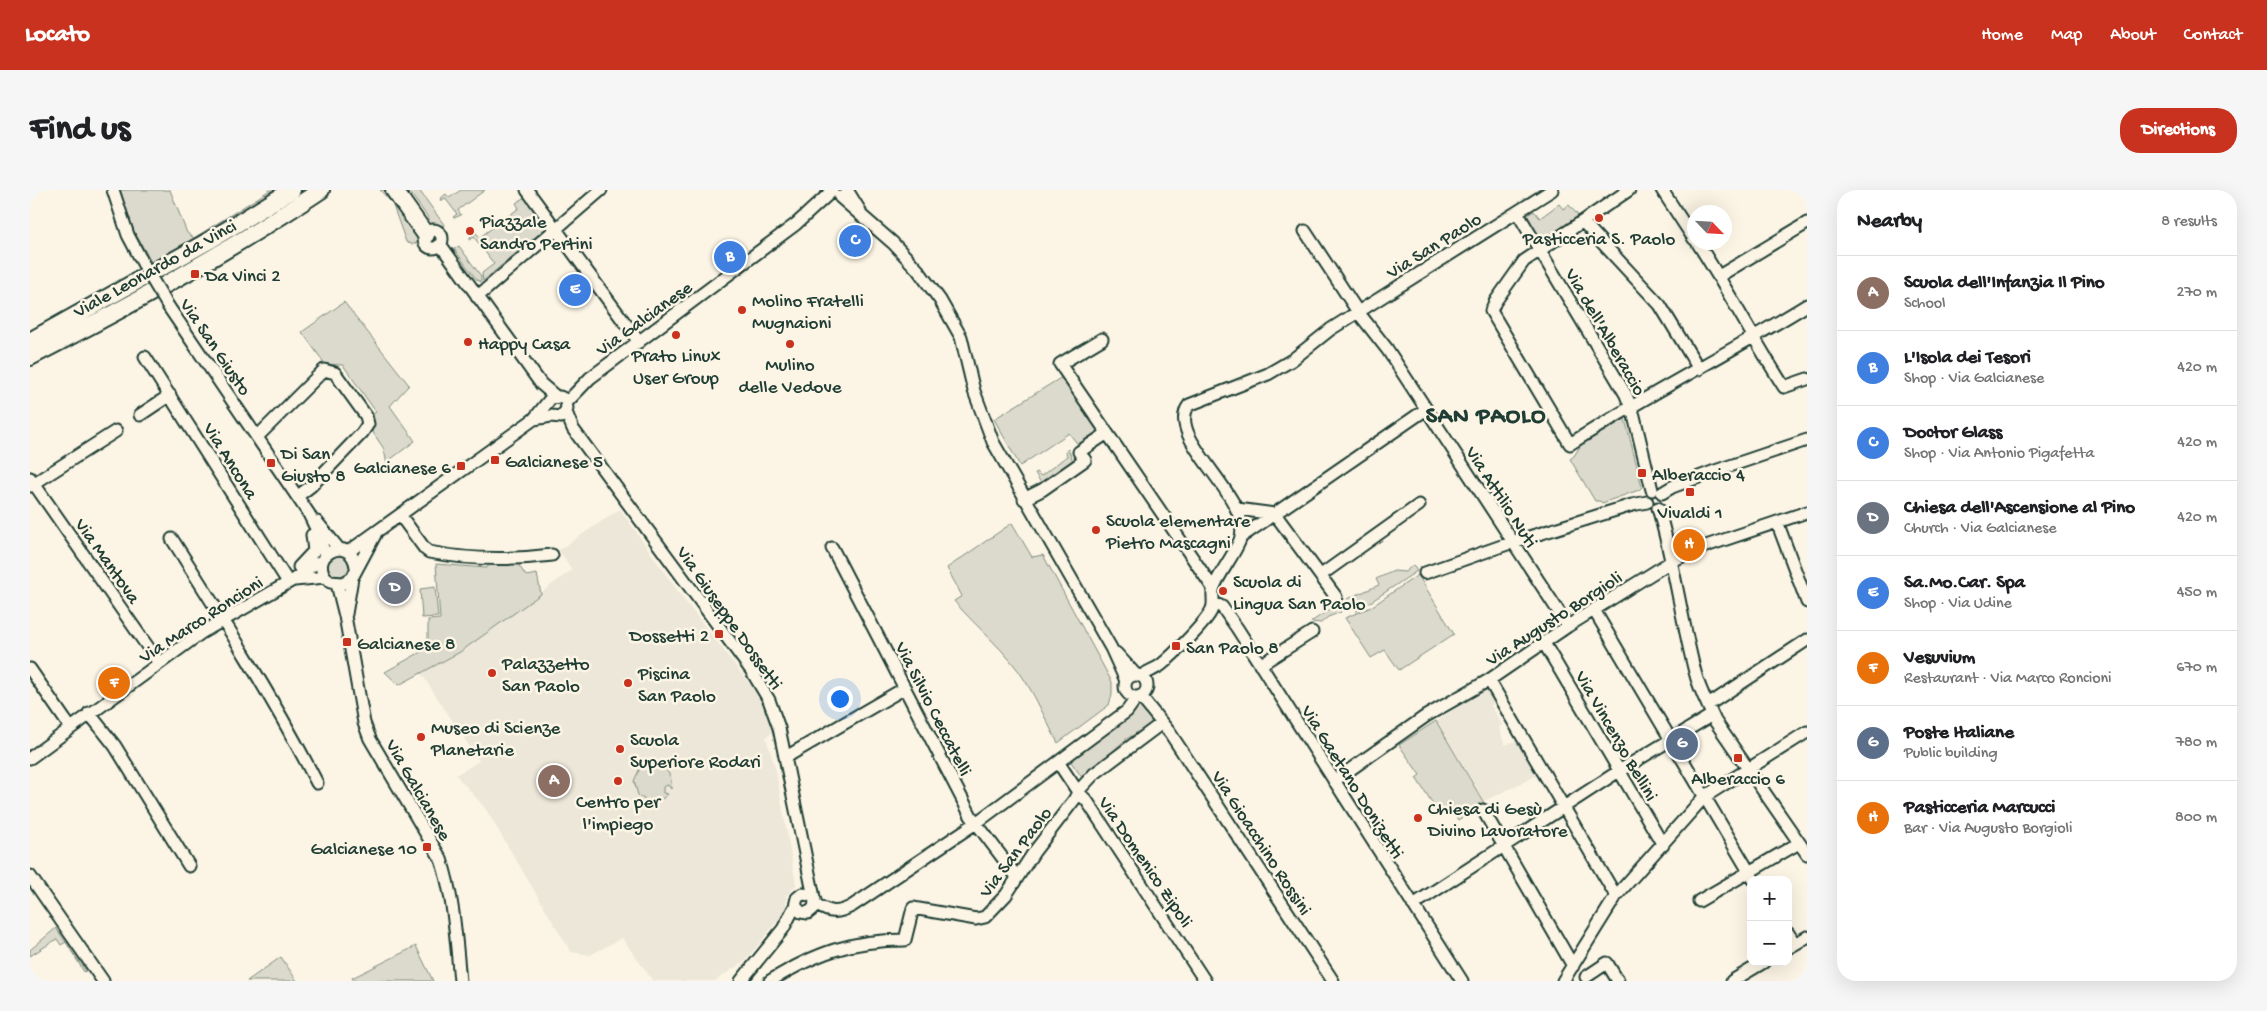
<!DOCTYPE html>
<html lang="en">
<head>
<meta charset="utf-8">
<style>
	body { margin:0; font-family:"Gochi Hand",sans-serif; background:#f6f6f6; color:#202124 }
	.controls { position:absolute; right:15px; bottom:15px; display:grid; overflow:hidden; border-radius:10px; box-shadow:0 5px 20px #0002 }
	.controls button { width:45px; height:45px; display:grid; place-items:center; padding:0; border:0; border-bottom:1px solid #e0e0e0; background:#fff; color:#202124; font:25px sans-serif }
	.compass { position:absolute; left:1657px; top:15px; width:45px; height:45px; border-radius:50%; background:#fff; box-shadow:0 5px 20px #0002; rotate:115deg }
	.you { position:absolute; left:809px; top:508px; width:18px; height:18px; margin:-12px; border:4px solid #fff; border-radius:50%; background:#1a73e8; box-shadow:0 0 0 8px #1a73e833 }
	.badge { display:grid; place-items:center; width:32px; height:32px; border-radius:50%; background:#c8321e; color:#fff; font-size:16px; font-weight:700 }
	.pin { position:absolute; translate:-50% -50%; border:2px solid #fff; box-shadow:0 1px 5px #0006 }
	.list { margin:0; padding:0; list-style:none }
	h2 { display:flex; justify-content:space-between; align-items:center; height:65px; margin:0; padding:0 20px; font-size:21px }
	h2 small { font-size:16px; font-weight:400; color:#757577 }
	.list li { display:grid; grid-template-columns:32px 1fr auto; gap:15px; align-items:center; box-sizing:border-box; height:75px; padding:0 20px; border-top:1px solid #e0e0e0 }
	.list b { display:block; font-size:19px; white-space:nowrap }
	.list p { margin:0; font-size:16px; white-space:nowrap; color:#757577 }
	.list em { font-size:16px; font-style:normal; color:#757577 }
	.map { position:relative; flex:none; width:1777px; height:791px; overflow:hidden; border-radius:20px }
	header { display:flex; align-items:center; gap:30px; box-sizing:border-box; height:70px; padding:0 25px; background:#c8321e; color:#fff }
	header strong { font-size:24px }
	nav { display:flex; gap:28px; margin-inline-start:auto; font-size:18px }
	.intro { display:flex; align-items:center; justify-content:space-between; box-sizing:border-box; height:120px; padding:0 30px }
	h1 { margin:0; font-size:35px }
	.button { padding:12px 22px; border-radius:20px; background:#c8321e; color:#fff; font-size:18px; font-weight:700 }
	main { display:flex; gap:30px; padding:0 30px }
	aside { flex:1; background:#fff; border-radius:20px; box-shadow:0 5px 20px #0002 }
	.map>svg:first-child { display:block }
</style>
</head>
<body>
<header>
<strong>Locato</strong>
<nav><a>Home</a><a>Map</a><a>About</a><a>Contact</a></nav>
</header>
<div class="intro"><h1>Find us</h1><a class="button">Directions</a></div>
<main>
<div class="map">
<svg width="1777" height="791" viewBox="0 0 1777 791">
	<rect width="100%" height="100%" fill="#fcf5e5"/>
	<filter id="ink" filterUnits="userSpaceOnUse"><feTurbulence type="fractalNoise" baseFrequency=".02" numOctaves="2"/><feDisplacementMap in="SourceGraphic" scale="10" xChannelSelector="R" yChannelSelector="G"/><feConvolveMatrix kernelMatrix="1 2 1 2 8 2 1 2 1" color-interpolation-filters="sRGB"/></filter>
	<g filter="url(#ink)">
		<path fill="#ece7d8" d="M590,319L652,407L719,493H723L739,521L744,540L736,548L746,581L766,695L756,706V720L716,770L685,791H623L592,748L560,765L541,762L455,618L426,585L449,571L391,483L430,462L542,380L529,360Z
			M1455,498L1466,511L1461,515L1472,535L1469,537L1475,555L1488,550L1508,585L1454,611L1407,531Z"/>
		<path fill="#dcdacc" stroke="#7e8c80" d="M90,0H140L157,43L164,48L240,0H247L124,77L104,41Z
			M350,0H359L390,50C385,55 382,55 376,52L362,13Z
			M378,0H389L415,36H406L402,33Z
			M431,0H455L428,20L431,25L424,28L423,27L427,24L415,8L411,11L410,9L416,4L419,8Z
			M496,6L516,35V38L453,91L452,83L464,74L444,47L440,50V47L446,43L450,47L489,18L486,13Z
			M1529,14L1533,19L1539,15L1551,29L1513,55L1497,25L1504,21L1510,28Z
			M429,56L451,86V92L447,90L424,59Z
			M314,112L379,195L360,216L385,251L361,269L357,275L354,259L342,241L344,231L342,225L346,222L313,175L295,174L272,142Z
			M1032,187L1068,242L1049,256L1039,243L990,276L964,229Z
			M1595,229L1612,297L1609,300L1572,313L1570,311H1565L1540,269L1544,266L1551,255Z
			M1038,259L1043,271L1011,293L1005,283L1007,282L1011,286L1037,266L1036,261Z
			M982,333L1002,367L1013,365L1082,492V504L1079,515L1028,553C1017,533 1008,511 996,492C977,461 947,438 924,411L932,406L917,378Z
			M297 376a12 12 0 1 1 24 0a12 12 0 1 1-24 0Z
			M486,371L496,386L507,384L511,404L430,462L369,495L355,482L398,458V430L410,429L406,374L456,378L463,372Z
			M1383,375L1387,381L1327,421L1317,409L1349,395L1346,389L1364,381L1375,382Z
			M1388,385L1424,444L1369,480L1355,460L1341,468L1315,428L1341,417Z
			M405,397L408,427L392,428L390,399Z
			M1306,415L1311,422L1298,427L1291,433L1281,432Z
			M1112,514L1124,532L1095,550L1053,589L1039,569Z
			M1406,531L1454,613L1428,630L1420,617L1409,623L1386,588L1390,585L1369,555Z
			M623,574C636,576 643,585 641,599L638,595L633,597V603L638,604C629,613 618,614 608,605L604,591L610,578Z
			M26,738L56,781L54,782L36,752L31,755L27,749L0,766V760Z
			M386,756L403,791H324L322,788Z
			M251,767L267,791H217Z"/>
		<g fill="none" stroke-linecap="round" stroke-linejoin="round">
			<defs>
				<path id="minor" d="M83,0L98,45L116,79
					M497,0L609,152
					M817,0L830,21
					M1599,0L1494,71L1465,112L1461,121L1540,254C1617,205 1699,163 1777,115
					M1632,0L1664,49
					M810,7L863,53L888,80L910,110L931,147L944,201L963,252L1081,458L1096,491
					M1487,22L1596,205L1604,226L1622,300
					M1553,32L1630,115L1669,179
					M394 49a9 9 0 1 1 18 0a9 9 0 1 1-18 0Z
					M1275,41L1328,122L1357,159L1538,436
					M1667,52C1698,100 1724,150 1754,197L1777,189
					M410,54L511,194L525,206
					M1689,86L1777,33
					M447,107L571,0
					M138,116L279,324L290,347L295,366
					M1072,149L1030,174L1183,398
					M115,167L258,392
					M537,212L560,188L766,34L802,1
					M536,222L543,239L721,480L739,510L749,538L785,712L784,718L778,723L771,722L765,716L767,708L772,704L781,705L785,710
					M110,225L140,205
					M227,247L294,180L305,183L336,226L338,234L332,243L281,296L268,306
					M0,288L129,473
					M0,296L86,241
					M1632,303L1642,297L1685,281L1777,250
					M994,309L1012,300L1055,270L1049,262L1076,244
					M1628,318C1644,372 1651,428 1665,482C1669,499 1678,515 1685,531L1777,664
					M1207,319L1245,324L1306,407
					M370,325L395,359L399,362C439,370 483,370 522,365
					M287,332L309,359
					M1747,332L1777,412
					M1211,347L1395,220
					M142,349C193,429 244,509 287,593
					M802,358L941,626L987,687
					M318,362L504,229L521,208L530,207L536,210L537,219L531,227L521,226L504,229
					M269,377L284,361L282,345
					M1395,383L1483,352L1602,315L1617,312
					M1291,385L1389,315
					M322,388L313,393L300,392C272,367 321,341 326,377
					M265,390L295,387
					M307,394L315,426L334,533L340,549L411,669C424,708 426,750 430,791
					M1184,413L1192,417L1207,438L1432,791
					M1564,420L1724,690
					M316,424L322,388L345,345
					M1514,453L1633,655
					M1086,463L1106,485
					M1230,475L1282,442
					M0,479L40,537
					M1095 496a11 11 0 1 1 22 0a11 11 0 1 1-22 0Z
					M1111,486C1117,482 1125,479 1131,475C1142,466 1177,432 1182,419C1185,412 1181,403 1184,397C1190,382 1207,361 1211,347C1221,305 1134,248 1159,215L1238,184L1262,170L1301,139L1522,0
					M1459,490L1586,706
					M1110,506L1140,543L1303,791
					M1678,515L1777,450
					M59,523L85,556L159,676
					M756,567L875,498
					M0,568L171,443L263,390L283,375L292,371
					M1028,572L1048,602L1057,611L1175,791
					M1304,591L1396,526L1459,490L1538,436L1642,371L1673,357L1777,322
					M1453,620L1543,776
					M0,686L73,791
					M1669,711L1769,653
					M785,714C800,723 807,724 822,716L946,633L1097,521L1107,507
					M1383,715L1589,581L1682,525
					M1758,743L1765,754
					M1758,758L1777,747
					M1556,787L1577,773L1588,791
					M711,791L753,739L765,716
					M740,791C786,763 821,750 875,750L883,718L946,729L955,727L976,705L1004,662L1044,610L1050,599L1064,584L1132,533
					M1533,791L1586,706L1674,607L1777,542
					M1702,791L1734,772"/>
				<path id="highway" d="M364,0L396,45
					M0,151L182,49L262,0
					M0,167C100,116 198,62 291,0"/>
			</defs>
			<use href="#minor" stroke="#1f3d34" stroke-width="15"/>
			<use href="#highway" stroke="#1f3d34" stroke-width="20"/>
			<use href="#minor" stroke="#fcf5e5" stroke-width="11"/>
			<use href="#highway" stroke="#fcf5e5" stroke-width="16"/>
			<defs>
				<path id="minor-bridge" d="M116,79L138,116"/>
			</defs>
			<use href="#minor-bridge" stroke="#1f3d34" stroke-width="15" stroke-linecap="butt"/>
			<use href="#minor-bridge" stroke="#fcf5e5" stroke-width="11"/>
		</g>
	</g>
	<g fill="#c8321e" stroke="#fcf5e5" stroke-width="2">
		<circle cx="1569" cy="28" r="5"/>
		<circle cx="440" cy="41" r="5"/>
		<rect x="160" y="79" width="10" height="10" rx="2.5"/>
		<circle cx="712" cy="120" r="5"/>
		<circle cx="646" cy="145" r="5"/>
		<circle cx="438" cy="152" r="5"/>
		<circle cx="760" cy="154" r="5"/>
		<rect x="460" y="265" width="10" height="10" rx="2.5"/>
		<rect x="236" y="268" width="10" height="10" rx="2.5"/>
		<rect x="426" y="271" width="10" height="10" rx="2.5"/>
		<rect x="1607" y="278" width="10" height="10" rx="2.5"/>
		<rect x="1655" y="297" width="10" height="10" rx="2.5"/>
		<circle cx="1066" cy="340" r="5"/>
		<circle cx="1193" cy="401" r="5"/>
		<rect x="684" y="439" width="10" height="10" rx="2.5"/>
		<rect x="312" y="447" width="10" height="10" rx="2.5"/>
		<rect x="1141" y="451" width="10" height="10" rx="2.5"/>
		<circle cx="462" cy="483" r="5"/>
		<circle cx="598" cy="493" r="5"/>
		<circle cx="391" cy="547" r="5"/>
		<circle cx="590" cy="559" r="5"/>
		<rect x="1703" y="563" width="10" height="10" rx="2.5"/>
		<circle cx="588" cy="591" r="5"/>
		<circle cx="1388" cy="628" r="5"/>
		<rect x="392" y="652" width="10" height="10" rx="2.5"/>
	</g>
	<g text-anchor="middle" stroke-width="5" stroke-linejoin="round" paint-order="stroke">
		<g font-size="19" fill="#1f3d34" stroke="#fcf5e5" text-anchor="start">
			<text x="450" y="37">Piazzale<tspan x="450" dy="22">Sandro Pertini</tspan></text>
			<text x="1569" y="54" text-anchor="middle">Pasticceria S. Paolo</text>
			<text x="175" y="91">Da Vinci 2</text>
			<text x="722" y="116">Molino Fratelli<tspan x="722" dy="22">Mugnaioni</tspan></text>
			<text x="448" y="159">Happy Casa</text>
			<text x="646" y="171" text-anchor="middle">Prato Linux<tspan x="646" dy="22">User Group</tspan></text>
			<text x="760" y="180" text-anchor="middle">Mulino<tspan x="760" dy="22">delle Vedove</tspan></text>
			<text x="251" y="269">Di San<tspan x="251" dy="22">Giusto 8</tspan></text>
			<text x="475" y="277">Galcianese 5</text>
			<text x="421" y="283" text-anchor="end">Galcianese 6</text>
			<text x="1622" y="290">Alberaccio 4</text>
			<text x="1660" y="328" text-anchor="middle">Vivaldi 1</text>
			<text x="1076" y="336">Scuola elementare<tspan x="1076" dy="22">Pietro Mascagni</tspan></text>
			<text x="1203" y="397">Scuola di<tspan x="1203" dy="22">Lingua San Paolo</tspan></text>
			<text x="679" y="451" text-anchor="end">Dossetti 2</text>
			<text x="327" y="459">Galcianese 8</text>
			<text x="1156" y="463">San Paolo 8</text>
			<text x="472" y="479">Palazzetto<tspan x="472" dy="22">San Paolo</tspan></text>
			<text x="608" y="489">Piscina<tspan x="608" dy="22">San Paolo</tspan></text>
			<text x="401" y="543">Museo di Scienze<tspan x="401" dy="22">Planetarie</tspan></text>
			<text x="600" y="555">Scuola<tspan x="600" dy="22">Superiore Rodari</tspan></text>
			<text x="1708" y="594" text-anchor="middle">Alberaccio 6</text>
			<text x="588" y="617" text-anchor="middle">Centro per<tspan x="588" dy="22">l'impiego</tspan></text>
			<text x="1398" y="624">Chiesa di Gesù<tspan x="1398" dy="22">Divino Lavoratore</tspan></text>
			<text x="387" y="664" text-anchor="end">Galcianese 10</text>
		</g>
		<g font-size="19" fill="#1f3d34" stroke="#fcf5e5">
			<text transform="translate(1403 54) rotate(-32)" y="7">Via San Paolo</text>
			<text transform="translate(124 77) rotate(-29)" y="7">Viale Leonardo da Vinci</text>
			<text transform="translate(613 127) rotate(-36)" y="7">Via Galcianese</text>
			<text transform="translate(1577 141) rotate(60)" y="7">Via dell'Alberaccio</text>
			<text transform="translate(187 156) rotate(56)" y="7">Via San Giusto</text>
			<text transform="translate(202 270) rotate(58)" y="7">Via Ancona</text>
			<text transform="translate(1473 306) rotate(57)" y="7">Via Attilio Nuti</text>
			<text transform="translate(79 370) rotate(55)" y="7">Via Mantova</text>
			<text transform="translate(701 427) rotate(55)" y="7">Via Giuseppe Dossetti</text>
			<text transform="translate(1523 427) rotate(-33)" y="7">Via Augusto Borgioli</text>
			<text transform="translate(170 428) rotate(-33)" y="7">Via Marco Roncioni</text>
			<text transform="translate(905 518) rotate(63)" y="7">Via Silvio Ceccatelli</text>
			<text transform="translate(1588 545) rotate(60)" y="7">Via Vincenzo Bellini</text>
			<text transform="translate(1324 591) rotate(58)" y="7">Via Gaetano Donizetti</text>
			<text transform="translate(390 599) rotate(60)" y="7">Via Galcianese</text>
			<text transform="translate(1233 652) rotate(57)" y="7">Via Gioacchino Rossini</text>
			<text transform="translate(984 661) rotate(-53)" y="7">Via San Paolo</text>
			<text transform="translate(1117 671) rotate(56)" y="7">Via Domenico Zipoli</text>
		</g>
		<g font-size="24" font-weight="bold" letter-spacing="1" fill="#1f3d34" stroke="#fcf5e5">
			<text x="1456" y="232">SAN PAOLO</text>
		</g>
	</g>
</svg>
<div class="controls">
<button>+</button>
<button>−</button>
</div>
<svg class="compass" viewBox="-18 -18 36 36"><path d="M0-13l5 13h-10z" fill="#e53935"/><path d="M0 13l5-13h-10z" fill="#757577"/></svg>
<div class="you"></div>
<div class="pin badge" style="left:524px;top:591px;background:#8d6e63">A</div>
<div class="pin badge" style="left:700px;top:67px;background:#3f7fe0">B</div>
<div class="pin badge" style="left:825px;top:51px;background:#3f7fe0">C</div>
<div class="pin badge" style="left:365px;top:398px;background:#6b7280">D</div>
<div class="pin badge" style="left:545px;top:100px;background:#3f7fe0">E</div>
<div class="pin badge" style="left:84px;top:493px;background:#e8710a">F</div>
<div class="pin badge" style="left:1652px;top:554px;background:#5c6f8a">G</div>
<div class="pin badge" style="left:1659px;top:355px;background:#e8710a">H</div>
</div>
<aside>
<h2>Nearby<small>8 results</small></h2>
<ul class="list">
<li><span class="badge" style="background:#8d6e63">A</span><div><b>Scuola dell'Infanzia Il Pino</b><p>School</p></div><em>270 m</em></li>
<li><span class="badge" style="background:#3f7fe0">B</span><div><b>L'Isola dei Tesori</b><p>Shop · Via Galcianese</p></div><em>420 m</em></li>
<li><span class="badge" style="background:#3f7fe0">C</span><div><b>Doctor Glass</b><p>Shop · Via Antonio Pigafetta</p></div><em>420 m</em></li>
<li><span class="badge" style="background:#6b7280">D</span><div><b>Chiesa dell'Ascensione al Pino</b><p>Church · Via Galcianese</p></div><em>420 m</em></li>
<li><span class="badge" style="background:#3f7fe0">E</span><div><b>Sa.Mo.Car. Spa</b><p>Shop · Via Udine</p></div><em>450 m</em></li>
<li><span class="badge" style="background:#e8710a">F</span><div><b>Vesuvium</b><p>Restaurant · Via Marco Roncioni</p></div><em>670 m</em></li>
<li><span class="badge" style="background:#5c6f8a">G</span><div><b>Poste Italiane</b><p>Public building</p></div><em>780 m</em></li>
<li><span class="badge" style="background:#e8710a">H</span><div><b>Pasticceria Marcucci</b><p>Bar · Via Augusto Borgioli</p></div><em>800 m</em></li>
</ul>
</aside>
</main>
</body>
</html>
